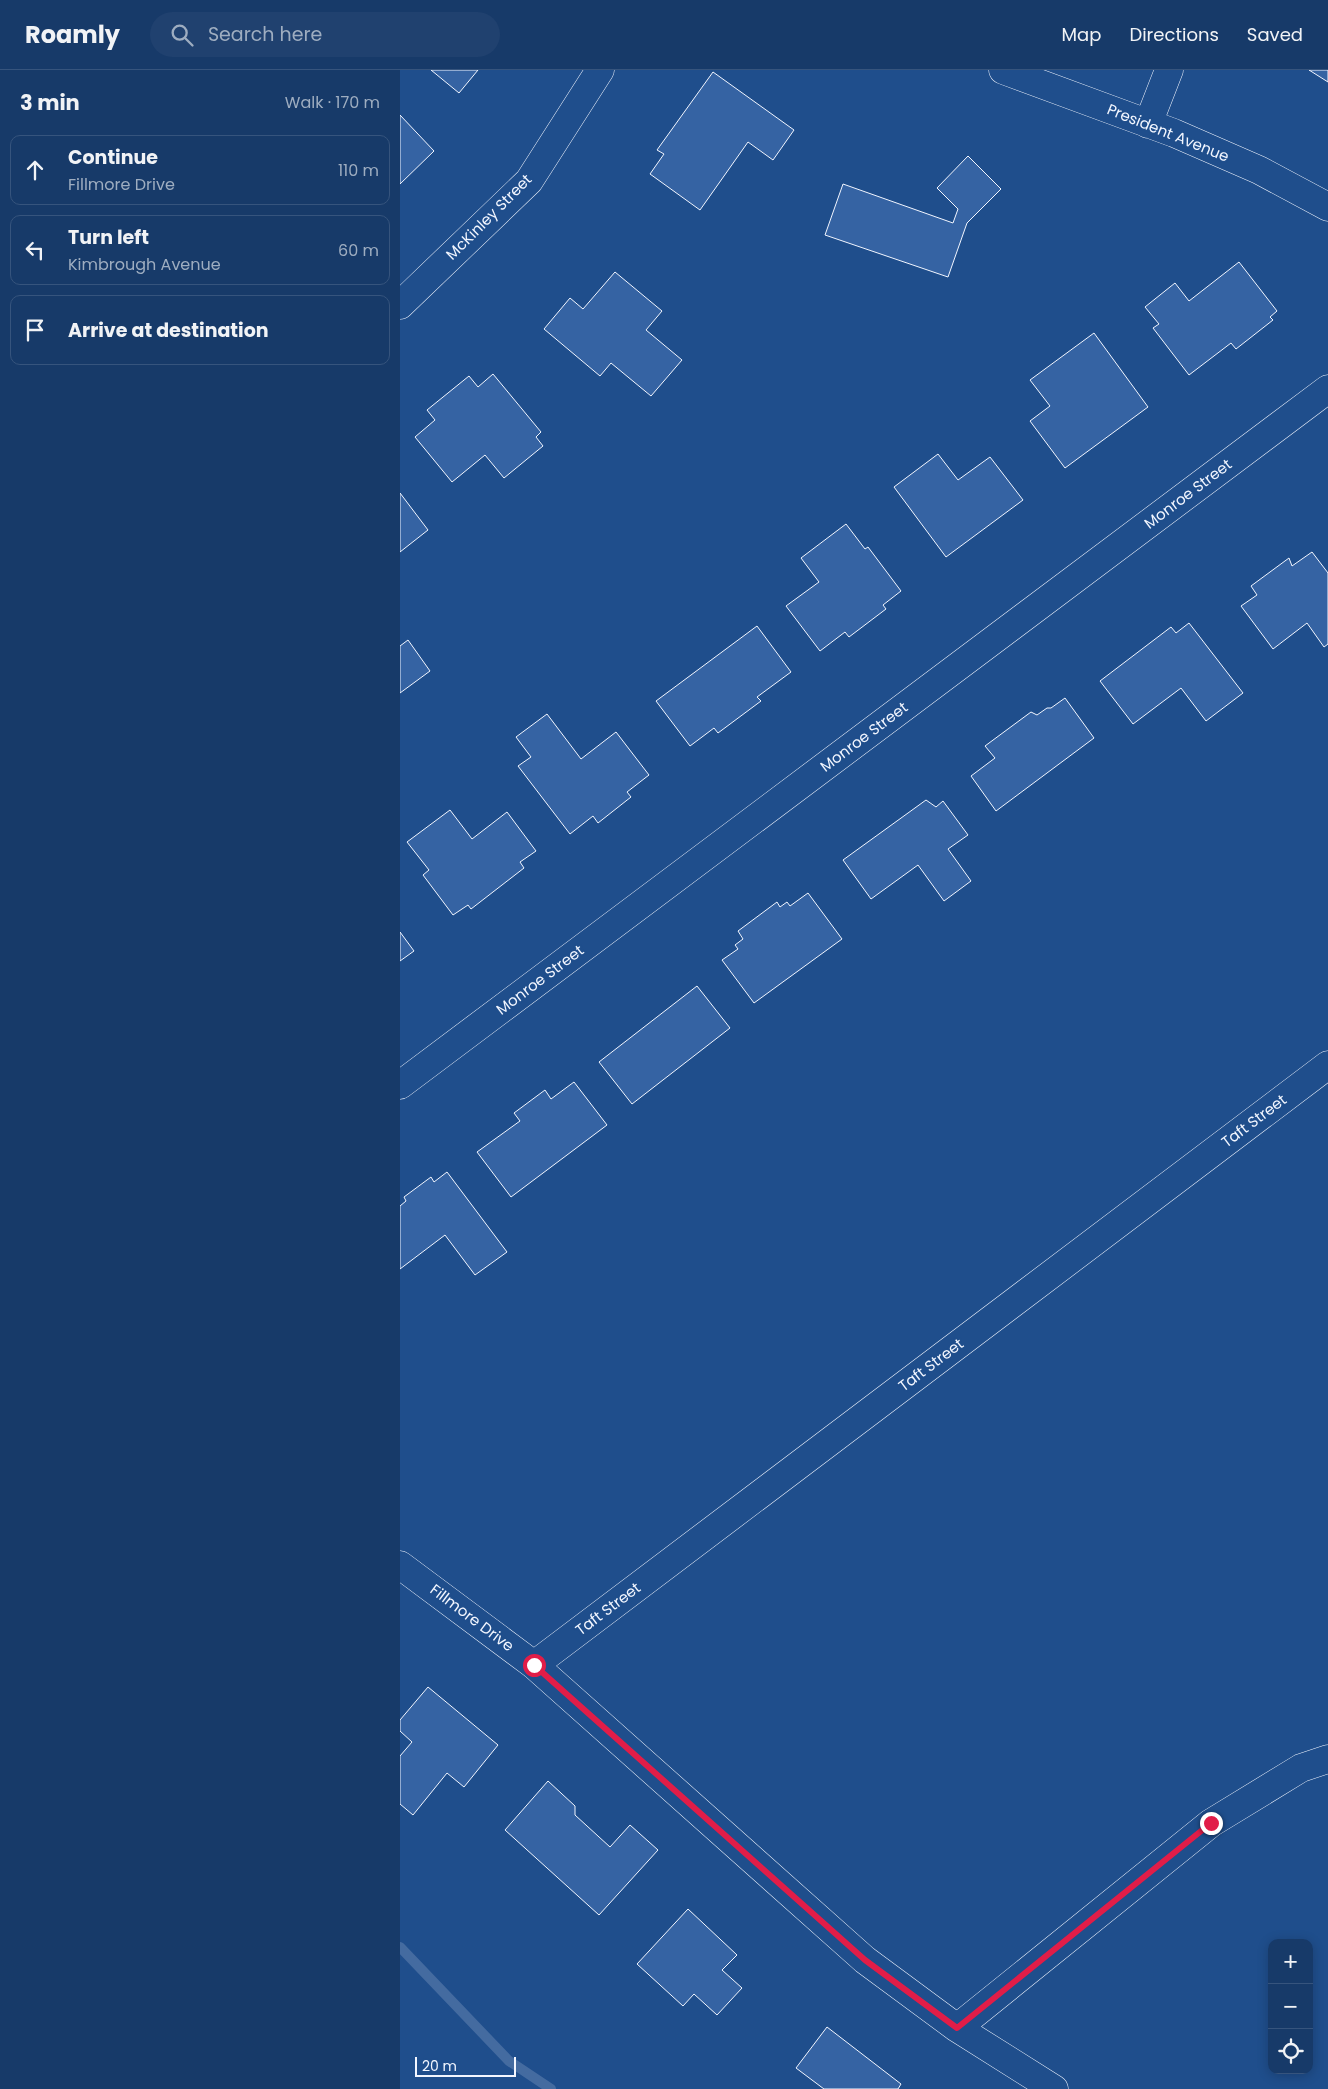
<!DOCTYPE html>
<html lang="en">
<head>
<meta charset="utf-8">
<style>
	body { margin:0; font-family:Poppins,sans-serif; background:#20416f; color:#f1f3f6 }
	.controls { position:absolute; right:15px; bottom:15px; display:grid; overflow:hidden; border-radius:10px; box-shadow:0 2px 12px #0003 }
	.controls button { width:45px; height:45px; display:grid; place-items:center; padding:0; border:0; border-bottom:1px solid #36547d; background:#173a69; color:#f1f3f6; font:25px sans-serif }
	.scale { position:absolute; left:15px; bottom:12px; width:101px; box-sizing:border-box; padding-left:5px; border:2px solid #f2f6ff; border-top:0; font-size:14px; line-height:18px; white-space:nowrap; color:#f2f6ff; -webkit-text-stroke:4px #1f4e8c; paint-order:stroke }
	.stop { position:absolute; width:15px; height:15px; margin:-11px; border:4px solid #e11d48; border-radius:50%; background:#fff }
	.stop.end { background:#e11d48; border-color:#fff; box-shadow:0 1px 5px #0008 }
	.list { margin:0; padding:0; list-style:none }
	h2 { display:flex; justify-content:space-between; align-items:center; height:65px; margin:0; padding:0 20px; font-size:21px }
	h2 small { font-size:16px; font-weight:400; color:#9eadc0 }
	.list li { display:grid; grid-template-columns:32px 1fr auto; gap:15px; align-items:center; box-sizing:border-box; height:70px; margin:0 10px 10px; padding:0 10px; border:1px solid #36547d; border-radius:10px }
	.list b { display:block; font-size:19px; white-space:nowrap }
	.list p { margin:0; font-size:16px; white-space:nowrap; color:#9eadc0 }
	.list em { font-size:16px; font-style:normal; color:#9eadc0 }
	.icon { flex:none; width:28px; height:28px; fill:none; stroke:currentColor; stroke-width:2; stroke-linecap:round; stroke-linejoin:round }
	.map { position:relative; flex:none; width:928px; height:2019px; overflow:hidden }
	header { display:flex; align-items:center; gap:30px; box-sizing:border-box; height:70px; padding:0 25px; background:#173a69; border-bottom:1px solid #36547d }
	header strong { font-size:24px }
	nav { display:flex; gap:28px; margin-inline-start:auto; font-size:18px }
	.search { width:350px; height:45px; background:#20416f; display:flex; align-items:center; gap:12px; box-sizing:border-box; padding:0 18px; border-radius:28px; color:#9eadc0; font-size:19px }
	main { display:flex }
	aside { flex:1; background:#173a69 }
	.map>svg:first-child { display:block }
</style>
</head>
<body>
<header>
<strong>Roamly</strong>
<div class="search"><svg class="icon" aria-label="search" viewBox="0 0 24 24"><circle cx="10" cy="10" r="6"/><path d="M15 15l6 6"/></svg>Search here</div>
<nav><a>Map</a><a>Directions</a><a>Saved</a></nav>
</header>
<main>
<aside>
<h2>3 min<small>Walk · 170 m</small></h2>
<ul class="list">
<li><svg class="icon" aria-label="ahead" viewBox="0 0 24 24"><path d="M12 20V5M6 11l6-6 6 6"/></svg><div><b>Continue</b><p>Fillmore Drive</p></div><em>110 m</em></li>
<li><svg class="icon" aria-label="left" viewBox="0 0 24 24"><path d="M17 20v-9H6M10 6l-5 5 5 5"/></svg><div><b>Turn left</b><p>Kimbrough Avenue</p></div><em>60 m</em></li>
<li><svg class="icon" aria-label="arrive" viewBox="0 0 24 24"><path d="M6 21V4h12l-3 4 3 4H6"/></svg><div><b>Arrive at destination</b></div></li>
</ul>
</aside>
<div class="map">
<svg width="928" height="2019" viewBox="0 0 928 2019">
	<rect width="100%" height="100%" fill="#1f4e8c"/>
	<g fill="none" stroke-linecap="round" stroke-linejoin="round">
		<path stroke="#446ba0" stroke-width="10" d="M0,1877L109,1991L151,2019"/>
	</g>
	<path fill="#3563a3" stroke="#f2f6ff" d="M31,0H78L59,23Z
		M909,0H928V12Z
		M313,2L394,60L373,90L348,72L300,140L250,104L264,84L257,80Z
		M0,45L34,81L0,114Z
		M568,86L601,119L567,153L548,207L425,165L443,114L553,153L558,139L537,118Z
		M839,192L877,241L870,247L873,250L836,279L831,273L789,305L753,258L759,254L745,237L775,213L789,231Z
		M215,202L262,241L246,260L282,290L251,326L211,293L200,306L144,259L170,228L183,239Z
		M694,263L748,337L665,398L630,351L650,336L630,310Z
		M93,304L141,362L136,367L143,376L104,408L85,385L52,412L15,367L35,350L27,340L69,306L78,317Z
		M538,384L558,410L590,387L623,430L546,487L494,417Z
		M0,423L28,460L0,482Z
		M446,454L465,479L468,477L501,521L483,535L486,539L449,567L445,562L420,581L386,536L419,512L401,488Z
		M912,482L928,503V574L924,577L907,553L873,579L841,536L857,525L851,516L889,488L892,496Z
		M789,553L843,623L806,651L781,618L733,654L700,611L771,557L776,563Z
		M357,556L391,602L357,627L361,631L318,663L314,658L290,676L256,631Z
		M8,570L30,601L0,623V576Z
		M665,628L694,668L596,741L571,706L595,688L585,676L631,642L637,645L647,638H651Z
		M147,644L181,689L216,662L249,705L227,722L231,727L198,753L193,746L170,764L118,696L131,687L116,667Z
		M526,730L536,737L543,731L568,765L548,779L571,811L544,831L518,795L471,829L443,790Z
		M50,740L72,769L107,742L136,781L120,792L124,798L71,839L68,835L53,845L23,805L29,800L7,772Z
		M408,823L442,869L354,933L322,890L338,879L335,875L343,869L338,861L377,832L380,837L387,832L390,836Z
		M0,862L14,881L0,891Z
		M297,916L330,958L232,1034L199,992Z
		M174,1012L207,1055L111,1127L77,1082L120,1051L114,1043L145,1020L151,1029Z
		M47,1102L107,1182L75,1205L45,1165L0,1199V1136L6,1131L4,1127L31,1107L34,1112Z
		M28,1617L98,1675L64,1717L47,1703L13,1745L0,1734V1686L12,1672L0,1661V1650Z
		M148,1711L175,1736V1745L210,1777L230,1755L258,1780L199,1845L105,1760Z
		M288,1839L337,1885L322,1900L342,1918L317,1945L294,1924L283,1936L237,1894Z
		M427,1957L501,2014L498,2019H424L396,1998Z"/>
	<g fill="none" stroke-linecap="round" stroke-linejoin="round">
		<defs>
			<path id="minor" d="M603,0L774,63L859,100L928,137
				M748,54L769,0
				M0,235L129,111L200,0
				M0,1015L928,319
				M0,1495L134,1595L465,1890L557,1958L654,2019
				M134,1595L928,995
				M557,1958L811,1753L901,1698L928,1689"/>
		</defs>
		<use href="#minor" stroke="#f2f6ff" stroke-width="29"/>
		<use href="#minor" stroke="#1f4e8c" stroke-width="28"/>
	</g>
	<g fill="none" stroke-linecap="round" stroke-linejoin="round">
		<path stroke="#e11d48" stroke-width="6" d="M134,1595L465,1890L557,1958L811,1753"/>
	</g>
	<g text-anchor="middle" stroke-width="4" stroke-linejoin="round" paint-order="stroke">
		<g font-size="15" fill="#f2f6ff" stroke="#1f4e8c">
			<text transform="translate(768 63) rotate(22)" y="5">President Avenue</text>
			<text transform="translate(89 147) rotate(-45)" y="5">McKinley Street</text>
			<text transform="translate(788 424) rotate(-37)" y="5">Monroe Street</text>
			<text transform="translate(464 667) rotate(-37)" y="5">Monroe Street</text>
			<text transform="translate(140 910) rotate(-37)" y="5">Monroe Street</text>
			<text transform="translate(854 1051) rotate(-37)" y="5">Taft Street</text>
			<text transform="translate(531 1295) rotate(-37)" y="5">Taft Street</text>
			<text transform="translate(208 1539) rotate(-37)" y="5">Taft Street</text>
			<text transform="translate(72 1548) rotate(37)" y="5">Fillmore Drive</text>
		</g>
	</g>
</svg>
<div class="controls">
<button>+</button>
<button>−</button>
<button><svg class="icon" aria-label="locate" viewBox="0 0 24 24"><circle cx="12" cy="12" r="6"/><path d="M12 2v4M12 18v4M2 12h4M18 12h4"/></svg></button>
</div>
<div class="scale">20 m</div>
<div class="stop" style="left:134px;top:1595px"></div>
<div class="stop end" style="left:811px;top:1753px"></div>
</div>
</main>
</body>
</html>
